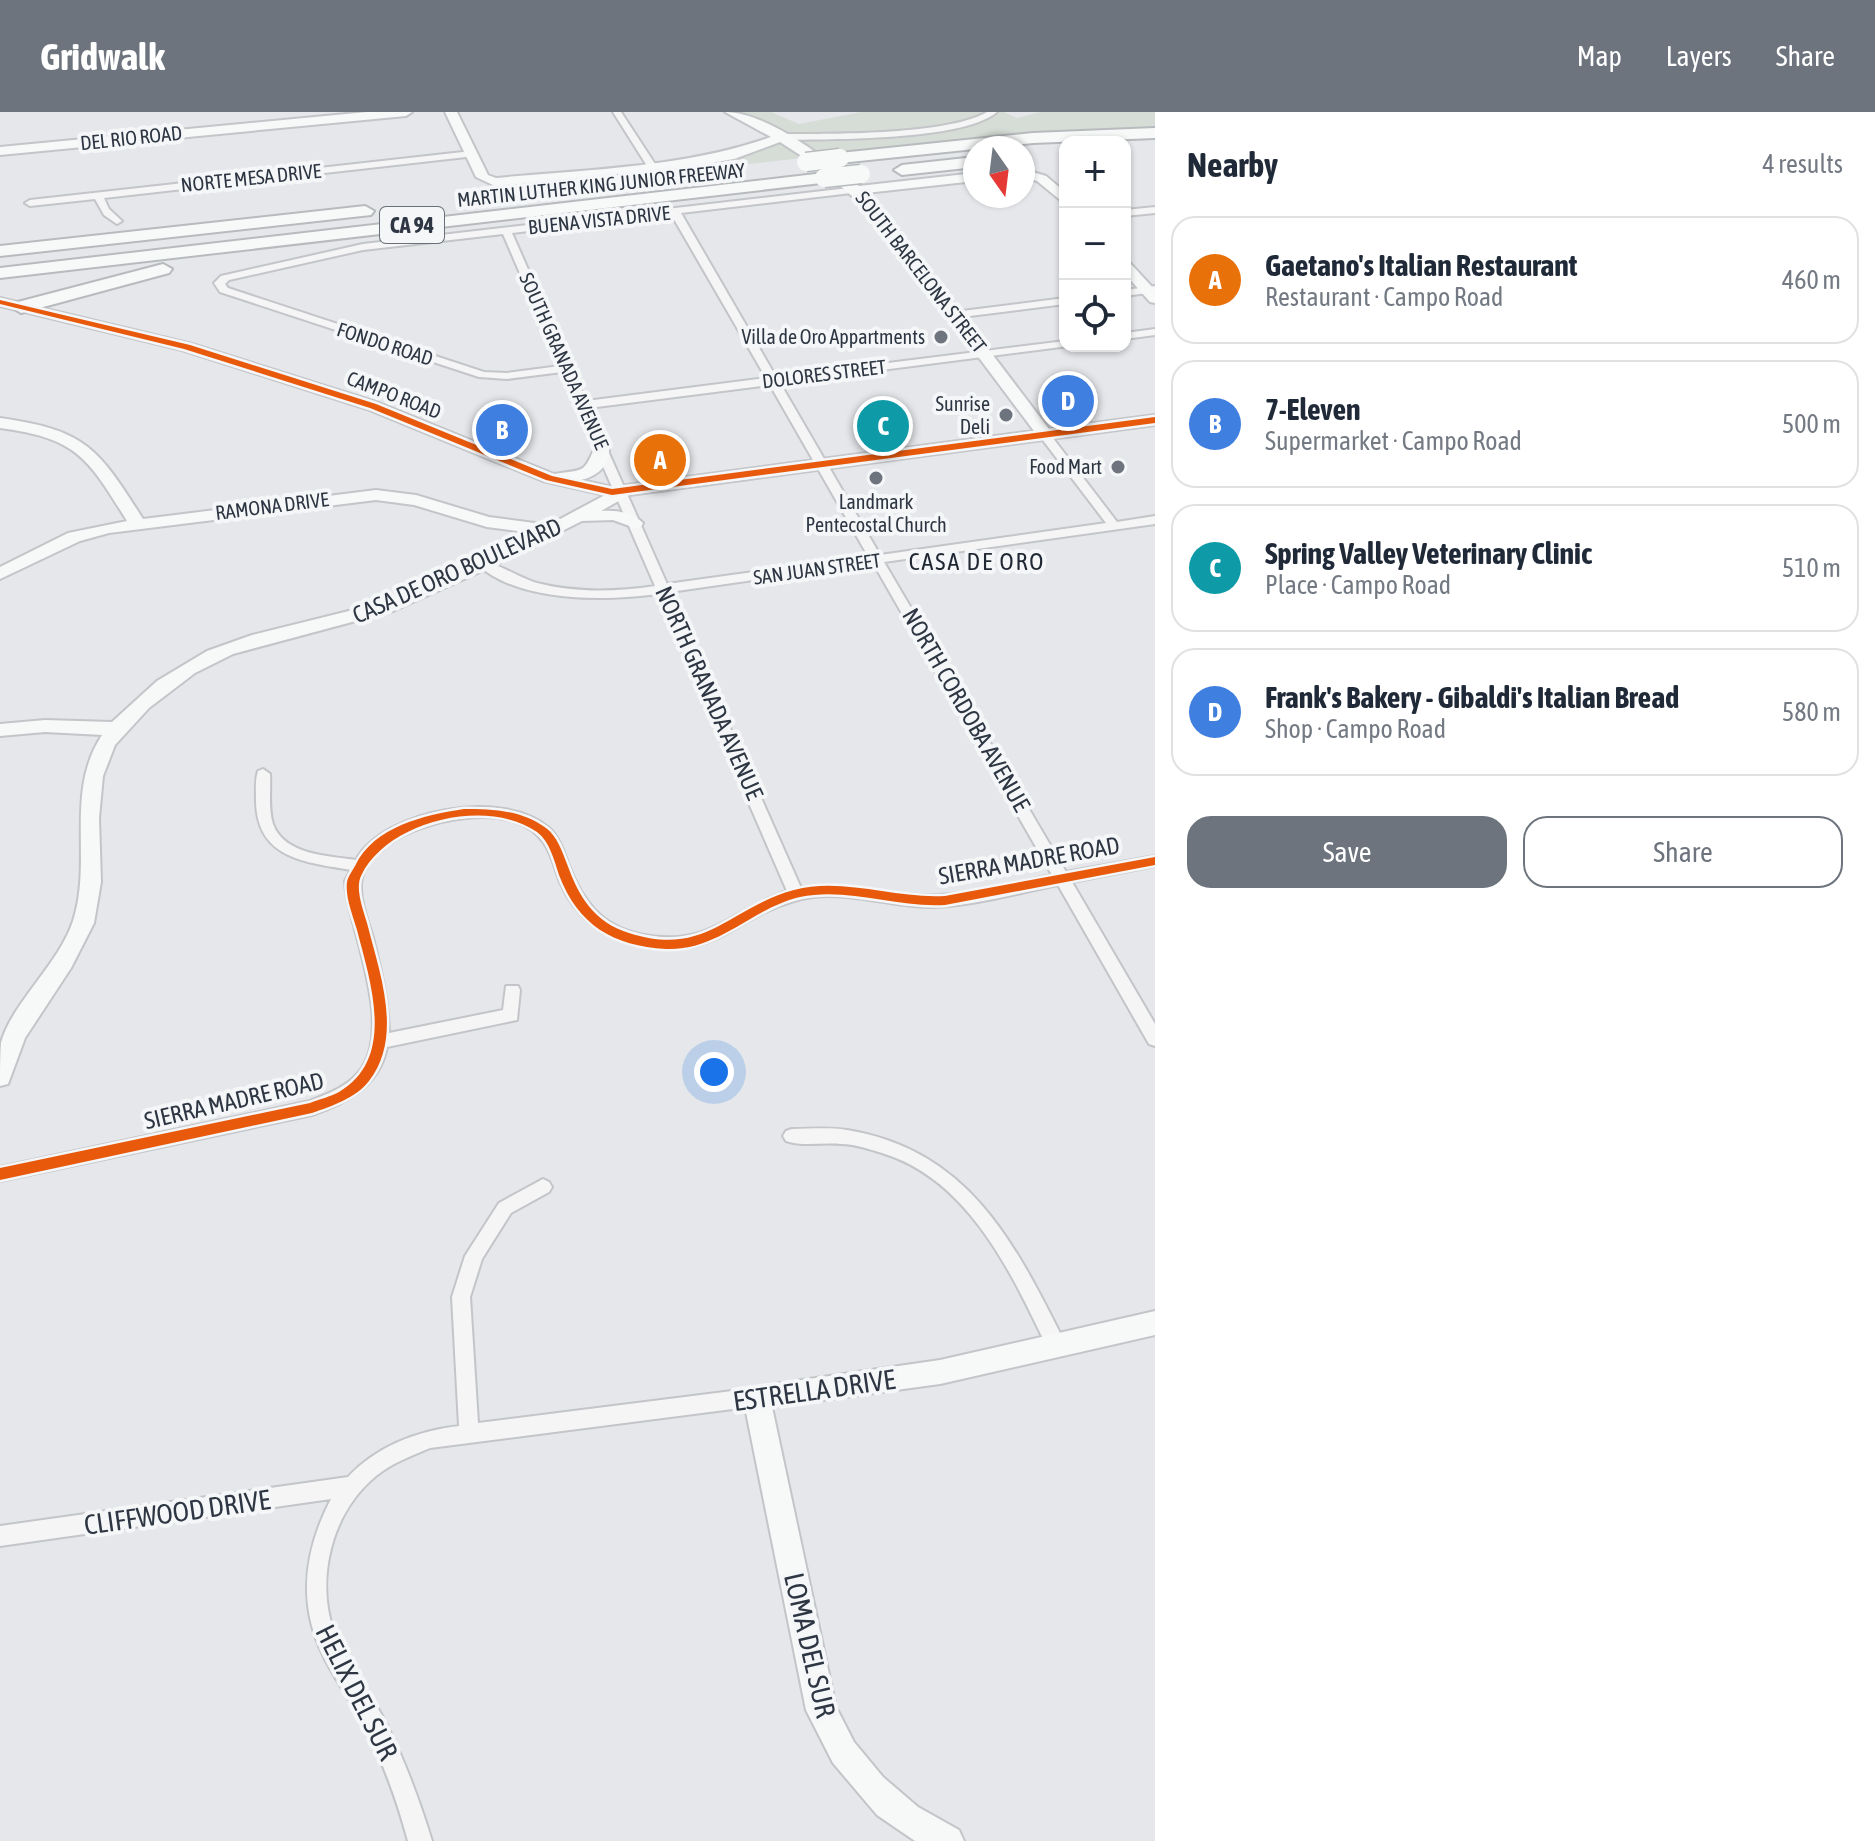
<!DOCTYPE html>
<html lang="en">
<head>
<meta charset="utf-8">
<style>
	body { margin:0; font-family:"Asap Condensed",sans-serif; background:#f6f6f7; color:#1f2937 }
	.controls { position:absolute; right:24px; top:24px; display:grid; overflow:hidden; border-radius:16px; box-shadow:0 2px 6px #0004 }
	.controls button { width:72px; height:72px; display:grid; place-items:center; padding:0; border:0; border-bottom:2px solid #e0e1e3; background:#fff; color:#1f2937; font:40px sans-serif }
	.compass { position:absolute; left:963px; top:24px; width:72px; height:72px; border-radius:50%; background:#fff; box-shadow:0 2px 6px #0004; rotate:166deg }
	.you { position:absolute; left:714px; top:960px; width:28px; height:28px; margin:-20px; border:6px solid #fff; border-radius:50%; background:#1a73e8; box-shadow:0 0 0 12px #1a73e833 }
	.badge { display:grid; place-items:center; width:52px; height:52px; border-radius:50%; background:#6d747d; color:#fff; font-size:26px; font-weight:700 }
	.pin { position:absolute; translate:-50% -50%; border:4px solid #fff; box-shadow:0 2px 8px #0006 }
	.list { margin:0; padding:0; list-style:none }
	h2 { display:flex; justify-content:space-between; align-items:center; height:104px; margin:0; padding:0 32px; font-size:34px }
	h2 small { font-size:26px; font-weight:400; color:#747a83 }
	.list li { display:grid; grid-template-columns:52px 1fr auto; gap:24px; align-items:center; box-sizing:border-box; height:128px; margin:0 16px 16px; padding:0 16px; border:2px solid #e0e1e3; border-radius:24px }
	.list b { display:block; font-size:30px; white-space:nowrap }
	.list p { margin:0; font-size:26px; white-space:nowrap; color:#747a83 }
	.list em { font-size:26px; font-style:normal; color:#747a83 }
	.actions { display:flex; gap:16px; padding:24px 32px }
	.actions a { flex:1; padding:18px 0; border:2px solid #6d747d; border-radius:24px; text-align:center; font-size:28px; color:#6d747d }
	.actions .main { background:#6d747d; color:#fff }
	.icon { flex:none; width:44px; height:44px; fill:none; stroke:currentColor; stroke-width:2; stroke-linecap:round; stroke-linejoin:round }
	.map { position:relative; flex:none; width:1155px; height:1729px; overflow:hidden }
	header { display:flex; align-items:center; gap:48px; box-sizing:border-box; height:112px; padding:0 40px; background:#6d747d; color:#fff }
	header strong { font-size:38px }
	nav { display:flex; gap:44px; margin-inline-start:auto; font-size:28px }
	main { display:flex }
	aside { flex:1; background:#fff }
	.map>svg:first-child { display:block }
</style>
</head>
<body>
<header>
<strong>Gridwalk</strong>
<nav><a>Map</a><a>Layers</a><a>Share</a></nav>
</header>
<main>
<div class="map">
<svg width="1155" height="1729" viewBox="0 0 1155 1729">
	<rect width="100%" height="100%" fill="#e5e7ea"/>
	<path fill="#d6ddd6" d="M731,0H771L799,12L862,0H1004L1017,6L1040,0H1155V16L1018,22L740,53L736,41L782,25Z"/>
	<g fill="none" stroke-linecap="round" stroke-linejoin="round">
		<defs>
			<path id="street" d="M613,0H621L657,55L655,57H649Z
				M987,0H997C963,29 831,27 783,28L778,25L783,22C831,22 948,23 987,0Z
				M472,39L477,42L475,44L104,86L109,97L122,109L117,112L104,103L95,87L30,94L25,91L30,88Z
				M857,75L862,78L860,80L681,101L776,265L1065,229V234H1069L780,271L880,443L1106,411L1039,323L1045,320L1049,321L1117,410L1155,404V412L884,450L1066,760L1155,744V754L1072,770L1155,912V934L1149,932L1058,773C1017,781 974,794 932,795C886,795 839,775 794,789C731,807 718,848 641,834C602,827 576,806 560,770C555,757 552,742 544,731C516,689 433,706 397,727C382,736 362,753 361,772C360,790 368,809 373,826C381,858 388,888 389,921L503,898L506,874H518L520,878L517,908L387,935C379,974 347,991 312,1003L0,1069V1055L310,989C327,982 345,976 358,961C394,920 354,827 346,780L345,769L351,758C305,750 257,747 256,689C256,679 255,668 258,659L263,657L270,662C271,678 268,697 273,712C284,743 329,744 356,748C385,697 504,676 549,716C560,726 564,741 569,754C582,788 601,814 639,822C709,837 728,799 787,779L658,482C606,489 518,491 477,452L479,449C492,448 520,466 537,471C576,481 615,480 655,474L562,260L507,267L479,265L220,180L214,171L221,164L363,132ZM671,102L766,266L586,289L512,121ZM503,122L560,254L507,261L484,260L228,176L225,172L229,168L363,138ZM770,273L868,444L667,472L589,296ZM873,451L1052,763C1008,772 963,785 918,783C878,781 841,769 801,776L670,480Z
				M1155,95V101L1125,104V98Z
				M1155,174V180L1125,184V178Z
				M1065,186V192L954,206L949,203L954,200Z
				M1155,217V223L1125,227V221Z
				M792,1017C810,1017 829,1015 847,1018C968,1038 1014,1129 1064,1229L1067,1235L1064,1241L1057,1244L1050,1241C1013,1165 971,1068 882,1041C869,1037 854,1032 841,1032C823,1030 803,1035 786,1029L783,1024L786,1019Z
				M543,1067L549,1070L552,1075L549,1080L511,1101L482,1147L470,1185L478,1311L756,1276L763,1279L766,1285L763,1291L756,1294L430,1336C411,1344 392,1351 376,1364C332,1400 315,1466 334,1520C346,1553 373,1583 388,1615C406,1652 420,1690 432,1729H408C397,1689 384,1651 364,1614C352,1591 336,1569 324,1545C297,1492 304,1439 331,1387L0,1434V1414L348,1365C377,1334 417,1319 459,1314L452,1185L465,1144L499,1091Z"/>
			<path id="secondary" d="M367,0H412L406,4L0,43V35Z
				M445,0H457L488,63L496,66C588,57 683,56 771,25L725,0C767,0 827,47 859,74L975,61V69L866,81L879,93L1049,317L1155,303V313L629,383L601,399C616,398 632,400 643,411L641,415L635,416L613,408L582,409L482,459L393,499L233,542L195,561L149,596L115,633L103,664L99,706L101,770L94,811L71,856L25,926L8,972L0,974C0,961 0,944 1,931C11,892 59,852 73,809C93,747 64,681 102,623L45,620L0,624V612L45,608L112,610L157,569L207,539L252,523L381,491L533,421L487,415L414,393L376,388L109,421L80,429L0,467V455L68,421L127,409C88,346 77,326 0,316V306C86,318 98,336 143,407L376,378L416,383L489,405L549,413L605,383L543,369L367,297L182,238L0,194V186L192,232L379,291L554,362C586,357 583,362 596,333H608C613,351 598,364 581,368L612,375L1034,319L869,99L820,56L780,30L734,47L686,55L495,74L476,65Z
				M1023,57L1046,64L1065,80V92L1037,69L1023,65Z
				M1125,150L1130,151L1155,178V191L1150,190L1125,162Z
				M1155,1199V1223L940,1272L772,1295L836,1595L854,1630L883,1665L918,1695L959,1718L964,1729H915L877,1703L833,1651L806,1598L743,1285L747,1276L940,1248Z"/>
			<path id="highway" d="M1155,16V26L1033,31L840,51L832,46L840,41L1033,21Z
				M975,45V55L902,63L894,58L902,53Z
				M824,61L832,66L830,70L0,166V156Z
				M365,94L374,99L371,103L0,144V134Z
				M163,152L172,157L169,161L21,201L12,195L14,191Z"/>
		</defs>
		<use href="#street" stroke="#c3c5c8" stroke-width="4"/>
		<use href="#secondary" stroke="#c3c5c8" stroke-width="4"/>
		<use href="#highway" stroke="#b8bbbe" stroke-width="4"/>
		<use href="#street" fill="#f5f5f6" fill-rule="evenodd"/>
		<use href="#secondary" fill="#f7f8f8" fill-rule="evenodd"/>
		<use href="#highway" fill="#f7f8f8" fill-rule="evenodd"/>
		<defs>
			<path id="highway-bridge" d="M806,50L840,46
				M824,66L861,62"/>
		</defs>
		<use href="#highway-bridge" stroke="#b8bbbe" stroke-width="21" stroke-linecap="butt"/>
		<use href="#highway-bridge" stroke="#f7f8f8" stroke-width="18"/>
		<defs>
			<path id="cycleway" d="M0,188L190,233L376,292L552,364L612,377L1155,305V311L612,383L546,368L370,296L184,237L0,192Z
				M464,697C492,697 522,698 546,716C557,724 562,739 567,752C579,785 594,810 629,821C706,846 728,796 794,778C843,765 895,787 945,784L1155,745V753L945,793C897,796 848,775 800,785C752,796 719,839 666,837C613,834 578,813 559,763C554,748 550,730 537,720C487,685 387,709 361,764C355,777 363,797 367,811C379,859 404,924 369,969C356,986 332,994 312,1001L0,1068V1056L310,991C320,987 330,985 339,980C397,946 370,869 357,818C353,804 345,785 347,770C348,765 352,759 355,754C374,714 425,703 464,697Z"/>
		</defs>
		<use href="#cycleway" stroke="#f4f6f8" stroke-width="5"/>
		<use href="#cycleway" fill="#e8590c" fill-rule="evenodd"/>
	</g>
	<g fill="#6d747d" stroke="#f4f6f8" stroke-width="3">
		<circle cx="941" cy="225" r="8"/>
		<circle cx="1006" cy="303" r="8"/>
		<circle cx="1118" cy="355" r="8"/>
		<circle cx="876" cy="366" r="8"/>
	</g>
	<g text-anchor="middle" stroke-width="8" stroke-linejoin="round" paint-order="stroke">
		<g font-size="20" fill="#2d3642" stroke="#f4f6f8">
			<text transform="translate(131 26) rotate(-6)" y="7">DEL RIO ROAD</text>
			<text transform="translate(251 66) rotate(-6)" y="7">NORTE MESA DRIVE</text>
			<text transform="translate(601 73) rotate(-6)" y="7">MARTIN LUTHER KING JUNIOR FREEWAY</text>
			<text transform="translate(599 108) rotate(-6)" y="7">BUENA VISTA DRIVE</text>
			<text transform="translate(921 160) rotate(52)" y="7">SOUTH BARCELONA STREET</text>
			<text transform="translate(385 232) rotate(18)" y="7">FONDO ROAD</text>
			<text transform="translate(564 249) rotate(66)" y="7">SOUTH GRANADA AVENUE</text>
			<text transform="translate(824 262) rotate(-7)" y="7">DOLORES STREET</text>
			<text transform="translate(394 283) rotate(21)" y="7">CAMPO ROAD</text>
			<text transform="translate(272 394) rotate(-7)" y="7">RAMONA DRIVE</text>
			<text transform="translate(817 457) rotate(-8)" y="7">SAN JUAN STREET</text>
		</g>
		<g font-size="20" fill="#2d3642" stroke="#f4f6f8" text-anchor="end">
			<text x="925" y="232">Villa de Oro Appartments</text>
			<text x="990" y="299">Sunrise<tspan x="990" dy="23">Deli</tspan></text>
			<text x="1102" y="362">Food Mart</text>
			<text x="876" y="397" text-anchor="middle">Landmark<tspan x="876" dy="23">Pentecostal Church</tspan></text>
		</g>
		<rect fill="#f4f6f8" stroke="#697079" stroke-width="2" x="380" y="95" width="64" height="36" rx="6"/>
		<g font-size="22" font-weight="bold" fill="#2d3642">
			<text x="412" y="121">CA 94</text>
		</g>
		<g font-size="24" letter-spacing="2" fill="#1f2733" stroke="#f4f6f8">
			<text x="977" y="458">CASA DE ORO</text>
		</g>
		<g font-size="24" fill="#2d3642" stroke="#f4f6f8">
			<text transform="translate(457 459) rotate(-24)" y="8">CASA DE ORO BOULEVARD</text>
			<text transform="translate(709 581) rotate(66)" y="8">NORTH GRANADA AVENUE</text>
			<text transform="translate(966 598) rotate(60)" y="8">NORTH CORDOBA AVENUE</text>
			<text transform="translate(1029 749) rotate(-10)" y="8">SIERRA MADRE ROAD</text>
			<text transform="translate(234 989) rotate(-13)" y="8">SIERRA MADRE ROAD</text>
		</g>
		<g font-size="28" fill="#2d3642" stroke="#f4f6f8">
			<text transform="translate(814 1278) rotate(-8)" y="10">ESTRELLA DRIVE</text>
			<text transform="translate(177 1400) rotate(-8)" y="10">CLIFFWOOD DRIVE</text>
			<text transform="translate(810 1533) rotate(77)" y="10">LOMA DEL SUR</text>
			<text transform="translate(357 1580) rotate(63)" y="10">HELIX DEL SUR</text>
		</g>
	</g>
</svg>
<div class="controls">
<button>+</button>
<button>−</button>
<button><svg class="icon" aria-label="locate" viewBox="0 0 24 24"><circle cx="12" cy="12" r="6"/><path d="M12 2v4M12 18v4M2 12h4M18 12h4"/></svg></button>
</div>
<svg class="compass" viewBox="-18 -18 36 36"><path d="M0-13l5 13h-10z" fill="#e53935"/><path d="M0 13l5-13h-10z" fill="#747a83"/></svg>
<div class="you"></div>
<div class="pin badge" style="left:660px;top:348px;background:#e8710a">A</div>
<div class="pin badge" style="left:502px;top:318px;background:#3f7fe0">B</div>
<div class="pin badge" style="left:883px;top:314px;background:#0f9aa8">C</div>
<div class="pin badge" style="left:1068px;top:289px;background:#3f7fe0">D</div>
</div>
<aside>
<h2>Nearby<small>4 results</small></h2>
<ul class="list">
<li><span class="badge" style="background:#e8710a">A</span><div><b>Gaetano's Italian Restaurant</b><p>Restaurant · Campo Road</p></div><em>460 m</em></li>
<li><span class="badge" style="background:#3f7fe0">B</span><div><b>7-Eleven</b><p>Supermarket · Campo Road</p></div><em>500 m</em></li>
<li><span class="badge" style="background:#0f9aa8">C</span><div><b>Spring Valley Veterinary Clinic</b><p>Place · Campo Road</p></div><em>510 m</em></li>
<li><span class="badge" style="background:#3f7fe0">D</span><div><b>Frank's Bakery - Gibaldi's Italian Bread</b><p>Shop · Campo Road</p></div><em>580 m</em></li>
</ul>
<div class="actions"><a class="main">Save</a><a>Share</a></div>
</aside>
</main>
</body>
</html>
